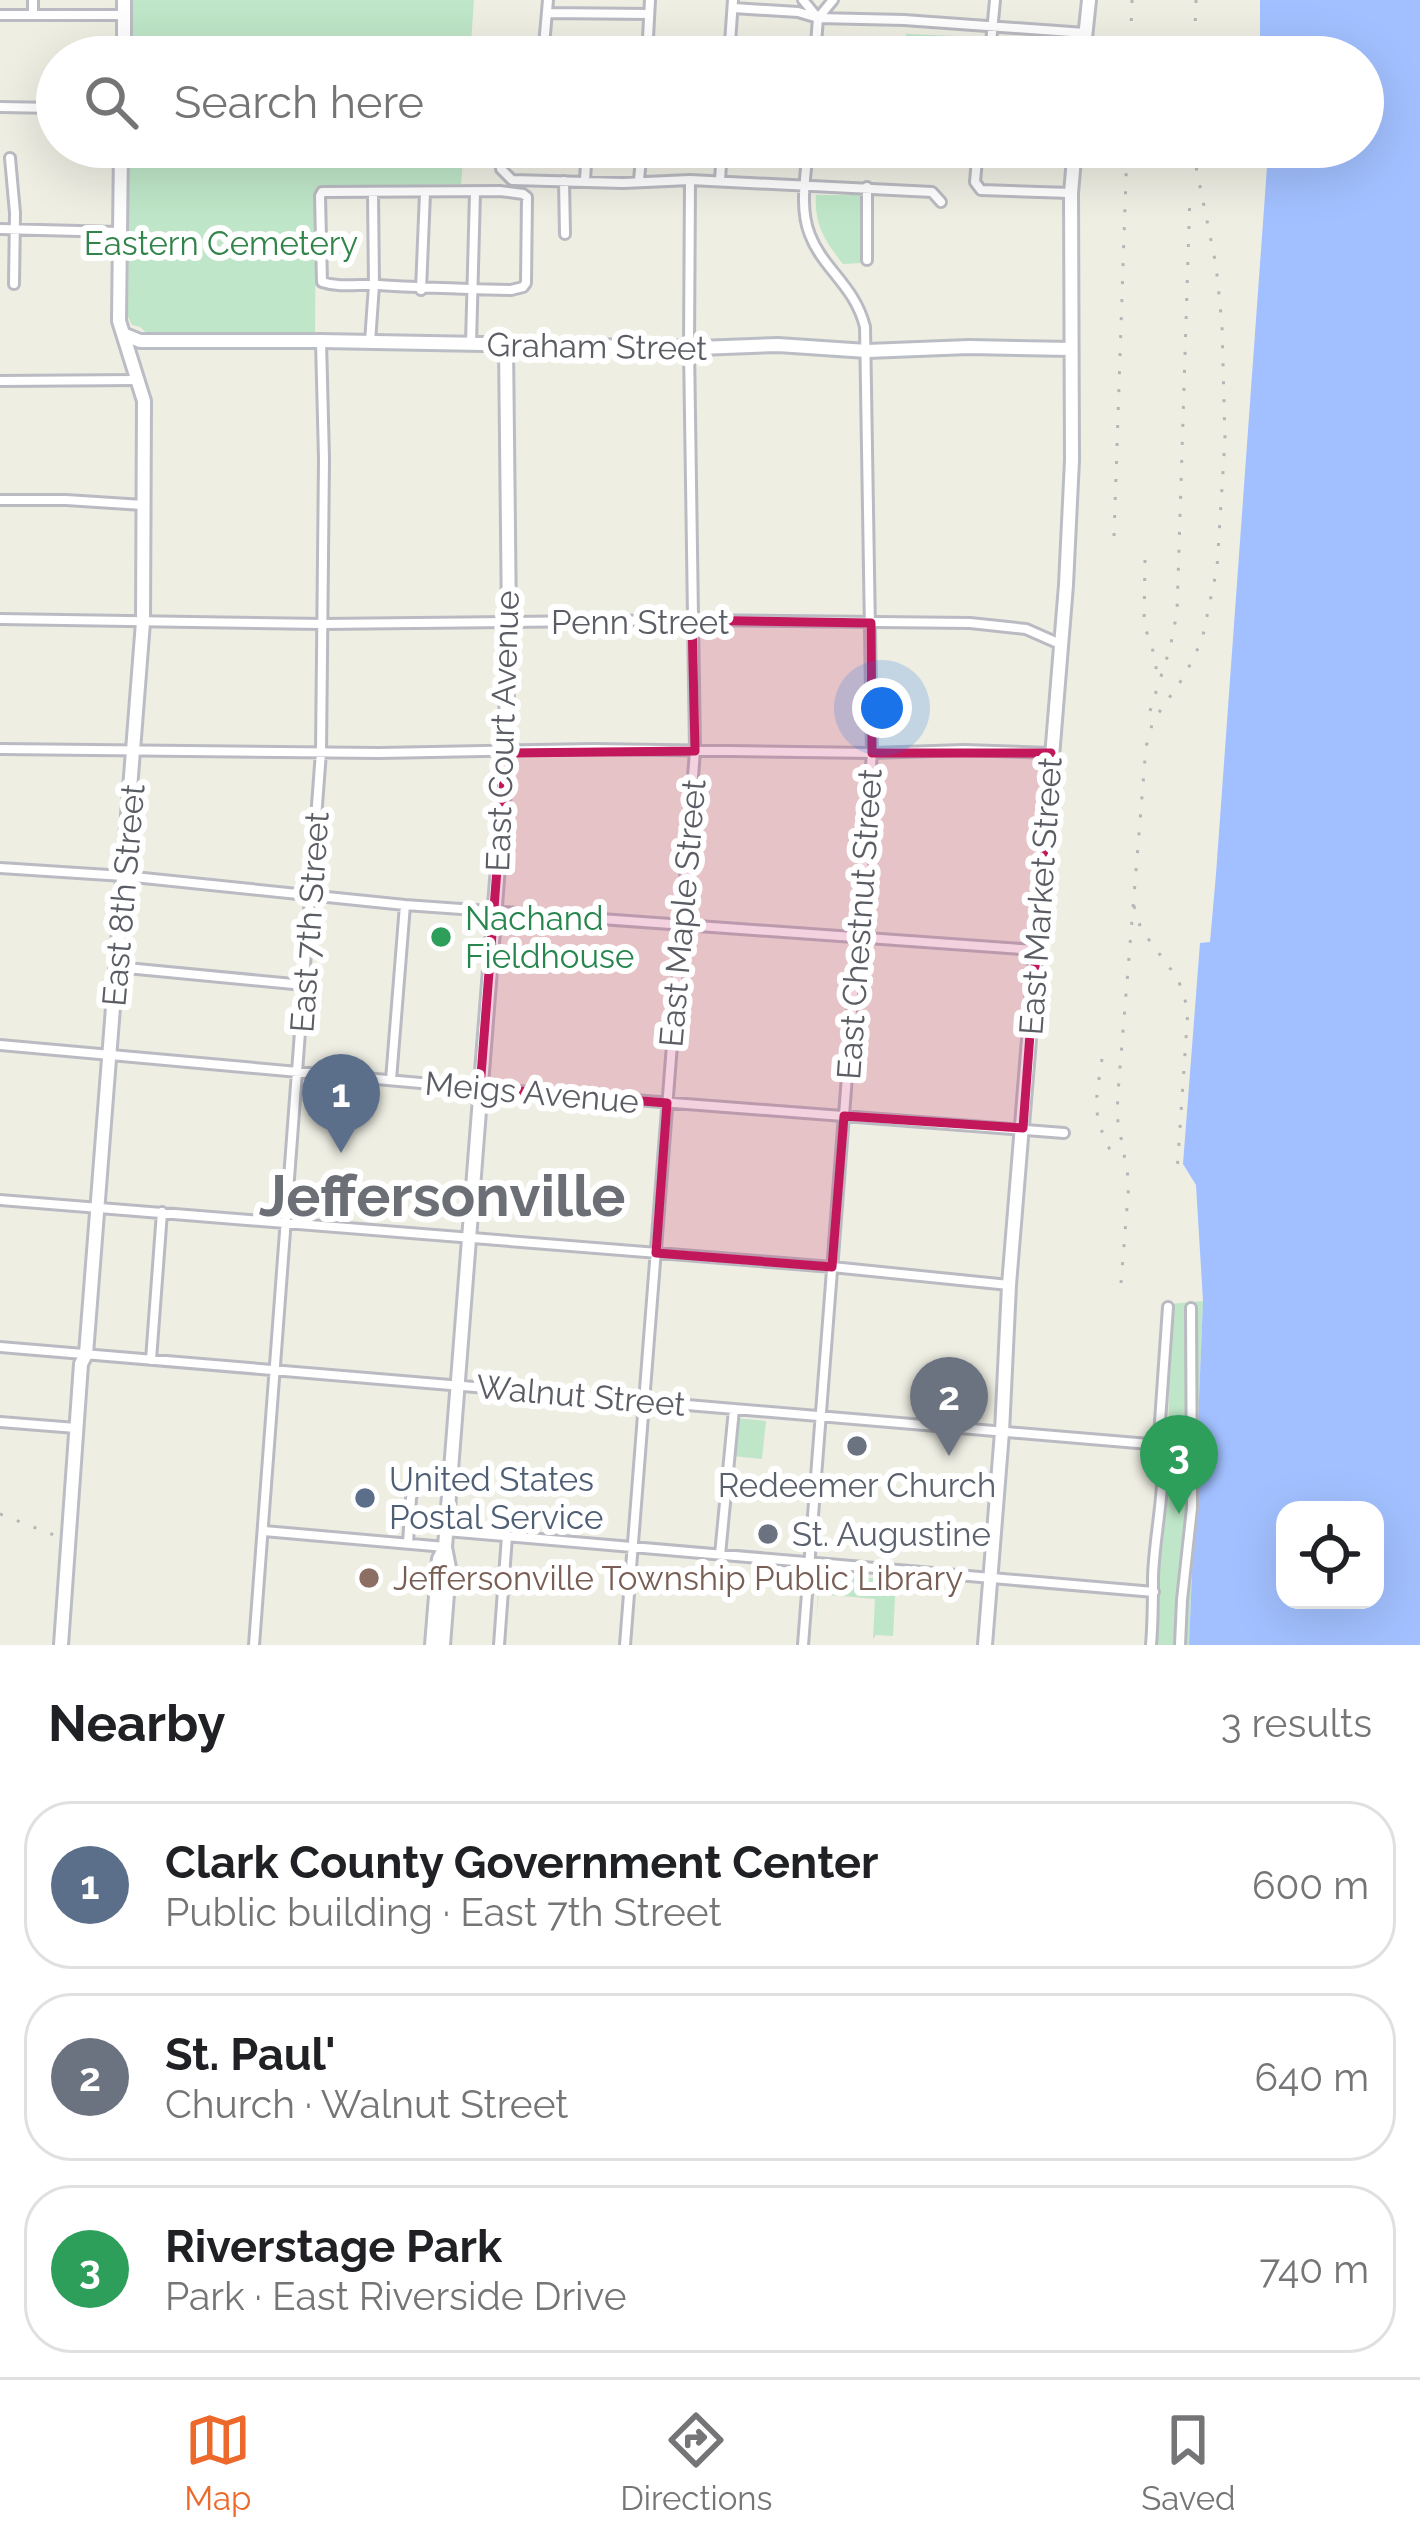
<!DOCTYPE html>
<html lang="en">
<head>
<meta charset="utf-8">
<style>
	body { margin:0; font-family:Raleway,sans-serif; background:#f2f2f2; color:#202124 }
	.controls { position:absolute; right:36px; bottom:36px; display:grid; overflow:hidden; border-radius:24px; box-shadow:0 12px 48px #0002 }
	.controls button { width:108px; height:108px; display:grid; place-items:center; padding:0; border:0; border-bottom:3px solid #e0e0e0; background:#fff; color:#202124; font:60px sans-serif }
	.you { position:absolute; left:882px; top:708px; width:42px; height:42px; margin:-30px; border:9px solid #fff; border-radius:50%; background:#1a73e8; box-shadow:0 0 0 18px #1a73e833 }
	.badge { display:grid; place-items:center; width:78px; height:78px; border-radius:50%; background:#ec692b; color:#fff; font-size:39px; font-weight:700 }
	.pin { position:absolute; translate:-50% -99px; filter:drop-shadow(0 3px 6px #0008) }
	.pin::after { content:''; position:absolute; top:63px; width:42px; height:36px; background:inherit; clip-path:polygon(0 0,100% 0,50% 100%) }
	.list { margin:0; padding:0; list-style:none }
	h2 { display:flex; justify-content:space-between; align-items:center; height:156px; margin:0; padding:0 48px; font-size:51px }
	h2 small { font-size:39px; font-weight:400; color:#757577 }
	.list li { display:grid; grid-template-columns:78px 1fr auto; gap:36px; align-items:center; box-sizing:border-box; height:168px; margin:0 24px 24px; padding:0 24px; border:3px solid #e0e0e0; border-radius:48px }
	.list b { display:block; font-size:45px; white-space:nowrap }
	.list p { margin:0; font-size:39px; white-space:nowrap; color:#757577 }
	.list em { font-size:39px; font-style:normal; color:#757577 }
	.icon { flex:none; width:66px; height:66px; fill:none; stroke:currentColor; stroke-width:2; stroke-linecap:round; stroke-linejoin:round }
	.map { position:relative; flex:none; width:1420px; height:1645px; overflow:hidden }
	.search { position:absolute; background:#fff; box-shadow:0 12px 48px #0002; left:36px; right:36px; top:36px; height:132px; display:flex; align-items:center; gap:30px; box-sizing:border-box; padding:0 42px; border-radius:66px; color:#757577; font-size:45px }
	.sheet { height:732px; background:#fff }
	nav { display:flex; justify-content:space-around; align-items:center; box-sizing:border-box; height:168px; border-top:3px solid #e0e0e0; background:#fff; font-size:33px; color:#757577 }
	nav a { display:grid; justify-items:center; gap:6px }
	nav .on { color:#ec692b }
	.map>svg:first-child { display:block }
</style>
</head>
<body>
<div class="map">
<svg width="1420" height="1645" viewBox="0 0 1420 1645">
	<rect width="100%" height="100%" fill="#eeeee3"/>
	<path fill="#bfe6c8" d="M130,0H474L470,57H130Z
		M906,34L981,37L980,57H905Z
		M129,147H464L461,184L316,187L315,333L220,337L149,335L140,327L132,325L128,317Z
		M816,195H861V263L843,264C825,241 814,225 816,195Z
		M1203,1301L1189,1645H1157L1160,1599L1159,1575L1168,1454L1170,1304Z
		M735,1418L766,1421L762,1459L732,1456Z
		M820,1574L896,1580L893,1636L876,1635L873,1639L875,1599L819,1594L816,1618Z"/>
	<path fill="#a2c0ff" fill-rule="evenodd" d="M1260,0H1420V1645H1189L1203,1301L1196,1185L1183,1164L1200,943L1210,942L1216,874L1267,167L1260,147H1363V57H1260ZM1285,1510H1375V1600H1285Z"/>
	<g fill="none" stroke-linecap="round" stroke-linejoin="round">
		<defs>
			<path id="street" d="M803,0L817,17
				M733,8L798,12L818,18L904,20L1085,33
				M547,13L649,14
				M0,15H124
				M33,15V0
				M819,17L833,0
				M543,57L548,0
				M647,57L650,0
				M729,57L733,0
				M815,57L818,18
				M983,57L991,43L995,0
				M0,107L57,108
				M502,147L501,169L512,180L623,183L690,180L932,192L941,202
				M978,147L975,182L981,190L1071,193
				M10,158L15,213L14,284
				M585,180L587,147
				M639,180L642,147
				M564,181L565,234
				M720,181L722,147
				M867,187V260
				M500,191L523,194L527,197L526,283L523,287L511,290C467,289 423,288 378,285C359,284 340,288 322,282L320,196L322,192Z
				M0,229L119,232
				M421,290L425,193
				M370,342L374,285L373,193
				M471,344L475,192
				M0,381L137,380
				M0,500H66L143,505
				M0,619L322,624L692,620L970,623L1026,629L1060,644
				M0,749L379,753L593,749L872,753L964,750L1051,753
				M0,868L124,876L405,905L1035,950
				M116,967L304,985
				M0,1045L465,1087L1064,1133
				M391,1080L405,905
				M0,1200L832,1267L1009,1285
				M0,1347L1161,1445
				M151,1360L162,1212
				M0,1422L76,1428
				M264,1531L445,1547
				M446,1531L1154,1592
				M408,1543L411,1498L416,1484H450
				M720,1555L734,1409
				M254,1645L321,752L324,459L321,341
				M499,1645L507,1536
				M625,1645L695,751L689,348L690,180
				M803,1645L872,753L865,327C855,286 823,269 810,235C799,208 806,175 808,147
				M1151,1645C1153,1622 1153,1601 1153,1578C1154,1531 1169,1482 1159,1436L1168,1307
				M1180,1645L1182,1600L1192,1508L1191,1308"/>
			<path id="secondary" d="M124,0V57
				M1083,57L1089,0
				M123,334L140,341H321L699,348L778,345L867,351L969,347L1071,349
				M61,1645L81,1364L86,1354L143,622L144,401L119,321L121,147
				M432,1645L439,1559L445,1547
				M443,1645L449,1568L445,1547L504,790L509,623L506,345
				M985,1645L1002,1432L1009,1285L1066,585L1072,460L1071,193L1075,147"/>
		</defs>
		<use href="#street" stroke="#babbc2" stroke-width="14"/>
		<use href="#secondary" stroke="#bbbdc4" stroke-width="18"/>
		<use href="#street" stroke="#fff" stroke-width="8"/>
		<use href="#secondary" stroke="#fff" stroke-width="12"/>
		<path stroke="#b6b6b7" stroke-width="3" stroke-dasharray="3 15" stroke-linecap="butt" d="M1130,57L1132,0
			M1194,57L1196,0
			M1114,536L1127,147
			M1145,560L1144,624L1155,657L1157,677
			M1150,711L1170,648L1177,613L1190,193
			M1134,906L1141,929L1178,979L1188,1009L1177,1172
			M1102,1059C1095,1107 1091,1112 1114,1158
			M1121,1283L1129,1182L1117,1116L1118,1093L1146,747L1153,721L1185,675L1202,640L1217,568L1225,439L1222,325L1216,265L1192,147
			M0,1514L54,1535"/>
	</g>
	<path fill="#c2185b" fill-opacity="0.2" stroke="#c2185b" stroke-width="9" stroke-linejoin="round" d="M692,620L871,623L872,753H1051L1023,1128L844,1116L832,1267L656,1253L667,1103L480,1088L506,753L695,751Z"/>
	<circle fill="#2e9e5b" stroke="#fff" stroke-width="4.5" cx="441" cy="937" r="12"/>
	<g fill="#6b7280" stroke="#fff" stroke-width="4.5">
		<circle cx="857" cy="1446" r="12"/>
		<circle cx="768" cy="1534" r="12"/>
	</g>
	<circle fill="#5c6f8a" stroke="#fff" stroke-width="4.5" cx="365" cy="1498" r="12"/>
	<circle fill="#8d6e63" stroke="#fff" stroke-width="4.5" cx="369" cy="1578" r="12"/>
	<g text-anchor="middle" stroke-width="12" stroke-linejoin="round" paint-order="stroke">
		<g font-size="33" fill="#32844a" stroke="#fff">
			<text x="221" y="255">Eastern Cemetery</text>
		</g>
		<g font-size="33" fill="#5b5d64" stroke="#fff">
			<text transform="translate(597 346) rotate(1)" y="12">Graham Street</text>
			<text x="640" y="634">Penn Street</text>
			<text transform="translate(502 731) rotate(-88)" y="12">East Court Avenue</text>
			<text transform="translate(123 895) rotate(-85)" y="12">East 8th Street</text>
			<text transform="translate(1040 896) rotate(-86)" y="12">East Market Street</text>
			<text transform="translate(682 913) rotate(-85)" y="12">East Maple Street</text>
			<text transform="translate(309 922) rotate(-86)" y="12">East 7th Street</text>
			<text transform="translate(859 924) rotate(-86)" y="12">East Chestnut Street</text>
			<text transform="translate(532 1092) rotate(5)" y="12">Meigs Avenue</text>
			<text transform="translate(581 1395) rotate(5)" y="12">Walnut Street</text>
		</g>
		<g font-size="33" fill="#27864d" stroke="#fff" text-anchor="start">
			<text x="465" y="930">Nachand<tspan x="465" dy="38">Fieldhouse</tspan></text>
		</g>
		<g font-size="33" fill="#4e5e75" stroke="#fff" text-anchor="start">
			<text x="389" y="1491">United States<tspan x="389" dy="38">Postal Service</tspan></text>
		</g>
		<g font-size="33" fill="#5b616d" stroke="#fff">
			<text x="857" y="1497">Redeemer Church</text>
			<text x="792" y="1546" text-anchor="start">St. Augustine</text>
		</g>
		<g font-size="33" fill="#785e54" stroke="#fff" text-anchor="start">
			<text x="393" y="1590">Jeffersonville Township Public Library</text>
		</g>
		<g font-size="57" font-weight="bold" fill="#6c6f76" stroke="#fff">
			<text x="442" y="1216">Jeffersonville</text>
		</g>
	</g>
</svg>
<div class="controls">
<button><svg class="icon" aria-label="locate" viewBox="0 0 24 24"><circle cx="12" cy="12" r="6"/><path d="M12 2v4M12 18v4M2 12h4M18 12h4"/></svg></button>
</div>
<div class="you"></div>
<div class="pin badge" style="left:341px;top:1153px;background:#5c6f8a">1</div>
<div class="pin badge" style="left:949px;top:1456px;background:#6b7280">2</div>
<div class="pin badge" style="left:1179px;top:1514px;background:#2e9e5b">3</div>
<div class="search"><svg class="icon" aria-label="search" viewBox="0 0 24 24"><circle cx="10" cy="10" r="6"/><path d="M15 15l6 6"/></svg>Search here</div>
</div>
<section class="sheet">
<h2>Nearby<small>3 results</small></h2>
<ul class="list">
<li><span class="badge" style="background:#5c6f8a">1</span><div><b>Clark County Government Center</b><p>Public building · East 7th Street</p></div><em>600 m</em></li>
<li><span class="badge" style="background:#6b7280">2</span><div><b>St. Paul'</b><p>Church · Walnut Street</p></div><em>640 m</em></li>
<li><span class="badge" style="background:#2e9e5b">3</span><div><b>Riverstage Park</b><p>Park · East Riverside Drive</p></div><em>740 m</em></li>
</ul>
</section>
<nav>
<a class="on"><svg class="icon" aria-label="map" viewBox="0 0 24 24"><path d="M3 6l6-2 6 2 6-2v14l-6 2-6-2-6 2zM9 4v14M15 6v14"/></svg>Map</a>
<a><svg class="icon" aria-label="directions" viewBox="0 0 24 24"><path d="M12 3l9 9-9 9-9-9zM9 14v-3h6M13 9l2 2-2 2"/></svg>Directions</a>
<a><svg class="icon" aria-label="saved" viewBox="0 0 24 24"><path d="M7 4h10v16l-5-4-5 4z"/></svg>Saved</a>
</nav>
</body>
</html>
